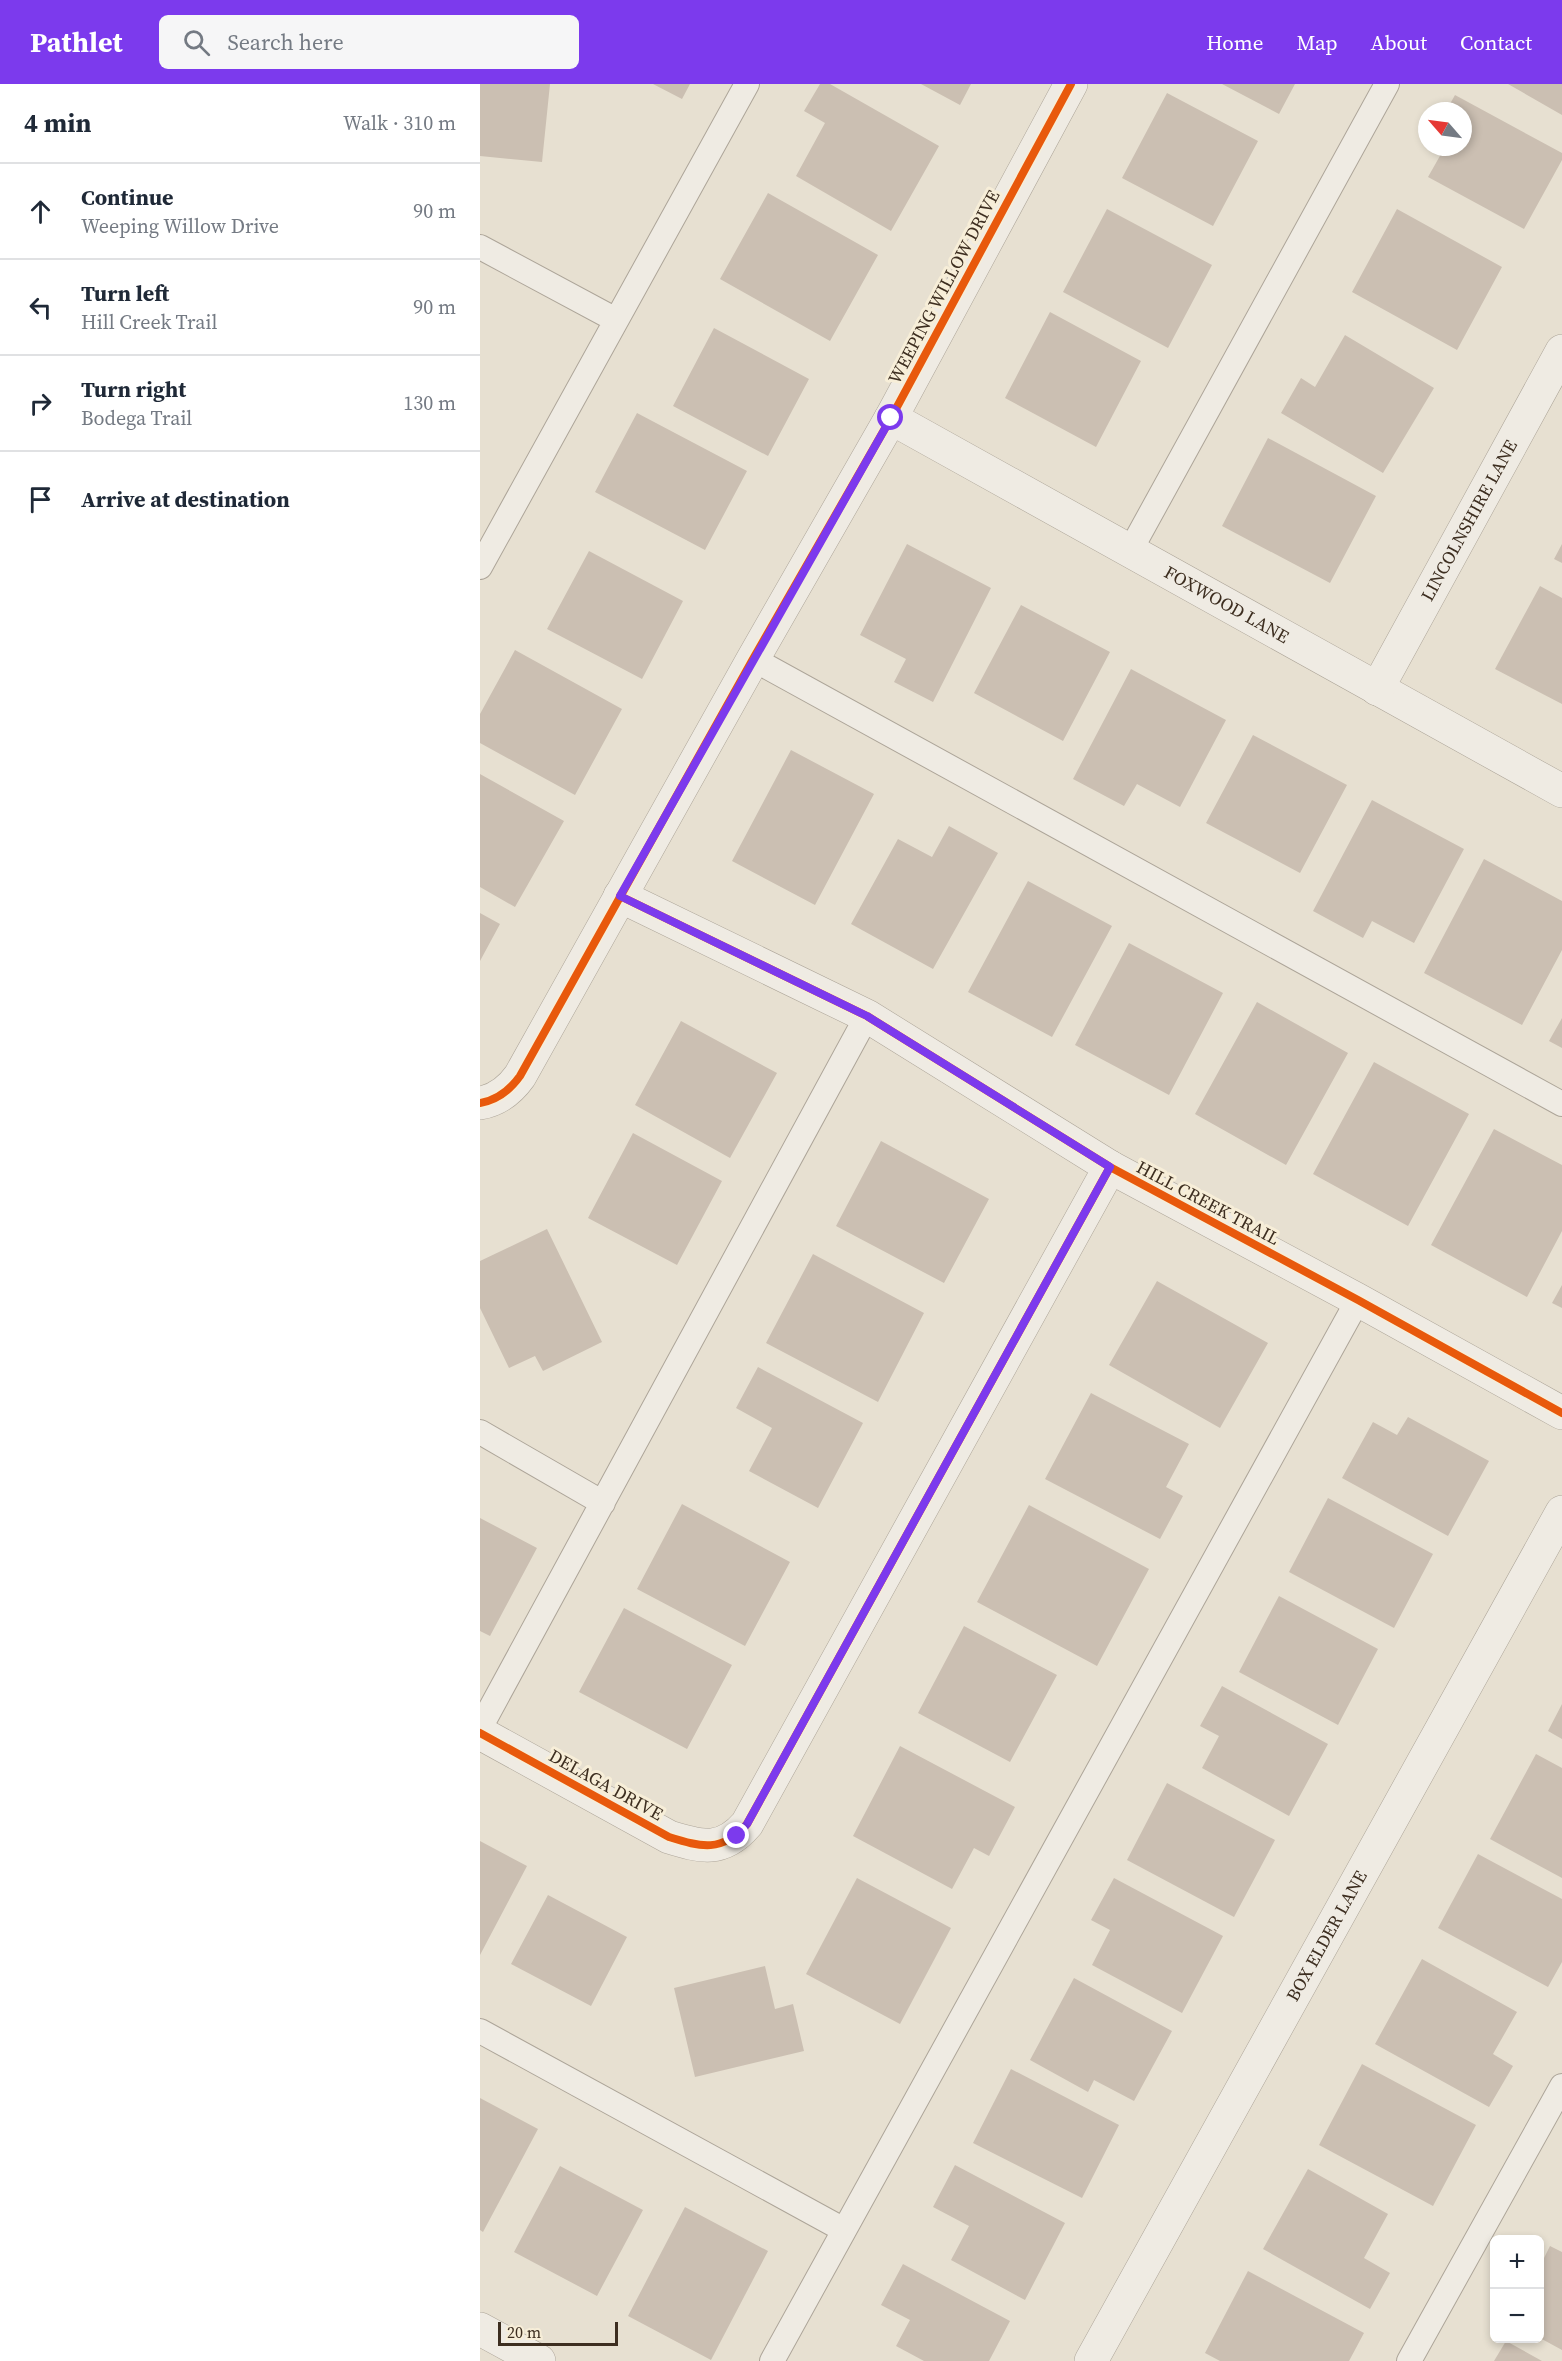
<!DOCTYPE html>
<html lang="en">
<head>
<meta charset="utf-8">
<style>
	body { margin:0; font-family:"Source Serif 4",serif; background:#f6f6f7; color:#1f2937 }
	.controls { position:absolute; right:18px; bottom:18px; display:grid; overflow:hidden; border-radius:9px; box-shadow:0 3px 9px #0003 }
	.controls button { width:54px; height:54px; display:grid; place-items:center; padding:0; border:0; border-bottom:2px solid #e0e1e3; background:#fff; color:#1f2937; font:30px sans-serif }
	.compass { position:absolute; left:938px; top:18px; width:54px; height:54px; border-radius:50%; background:#fff; box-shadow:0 3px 9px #0003; rotate:298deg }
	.scale { position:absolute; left:18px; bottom:15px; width:120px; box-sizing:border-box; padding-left:6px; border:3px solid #3d2e20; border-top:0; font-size:16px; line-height:21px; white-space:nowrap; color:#3d2e20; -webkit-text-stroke:4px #f7eed8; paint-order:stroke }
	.stop { position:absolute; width:18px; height:18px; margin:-14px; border:4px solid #7c3aed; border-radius:50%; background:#fff }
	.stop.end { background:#7c3aed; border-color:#fff; box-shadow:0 2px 6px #0008 }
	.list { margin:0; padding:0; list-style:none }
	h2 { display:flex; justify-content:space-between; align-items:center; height:78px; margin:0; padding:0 24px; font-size:26px }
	h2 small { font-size:20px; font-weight:400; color:#747a83 }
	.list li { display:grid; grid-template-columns:39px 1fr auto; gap:18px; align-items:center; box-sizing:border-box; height:96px; padding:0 24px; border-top:2px solid #e0e1e3 }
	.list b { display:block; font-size:22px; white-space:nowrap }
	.list p { margin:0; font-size:20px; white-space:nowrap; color:#747a83 }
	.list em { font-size:20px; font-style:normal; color:#747a83 }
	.icon { flex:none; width:33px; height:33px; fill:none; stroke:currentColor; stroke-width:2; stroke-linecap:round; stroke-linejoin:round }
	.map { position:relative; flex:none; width:1082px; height:2277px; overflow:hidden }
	header { display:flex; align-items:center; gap:36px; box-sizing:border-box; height:84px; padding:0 30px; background:#7c3aed; color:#fff }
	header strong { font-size:28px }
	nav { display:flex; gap:33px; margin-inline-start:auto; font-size:21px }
	.search { width:420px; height:54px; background:#f6f6f7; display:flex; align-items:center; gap:15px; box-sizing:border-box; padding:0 21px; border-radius:9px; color:#747a83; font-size:22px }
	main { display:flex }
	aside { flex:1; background:#fff }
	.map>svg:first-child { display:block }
</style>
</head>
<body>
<header>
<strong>Pathlet</strong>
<div class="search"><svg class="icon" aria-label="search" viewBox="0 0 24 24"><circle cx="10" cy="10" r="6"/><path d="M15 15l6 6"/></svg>Search here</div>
<nav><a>Home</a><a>Map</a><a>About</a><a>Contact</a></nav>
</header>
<main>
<aside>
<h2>4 min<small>Walk · 310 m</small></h2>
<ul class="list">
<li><svg class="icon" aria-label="ahead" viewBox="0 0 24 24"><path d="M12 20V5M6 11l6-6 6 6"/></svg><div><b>Continue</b><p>Weeping Willow Drive</p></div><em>90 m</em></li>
<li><svg class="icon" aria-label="left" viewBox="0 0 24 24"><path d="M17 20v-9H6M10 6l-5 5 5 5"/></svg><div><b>Turn left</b><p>Hill Creek Trail</p></div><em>90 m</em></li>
<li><svg class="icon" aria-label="right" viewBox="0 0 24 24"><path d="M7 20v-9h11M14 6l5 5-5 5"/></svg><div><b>Turn right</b><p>Bodega Trail</p></div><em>130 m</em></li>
<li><svg class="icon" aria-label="arrive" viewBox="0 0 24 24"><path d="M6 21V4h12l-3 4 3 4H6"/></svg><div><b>Arrive at destination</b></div></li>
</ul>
</aside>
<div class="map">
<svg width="1082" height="2277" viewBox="0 0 1082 2277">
	<rect width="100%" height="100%" fill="#e7e0d1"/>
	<path fill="#cbbfb2" d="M0,0H70L62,78L0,72Z
		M173,0H210L202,15Z
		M340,0H350L459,62L411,147L316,92L345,39L324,27Z
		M441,0H491L480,21Z
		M742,0H815L799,30Z
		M1028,0H1082V31Z
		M687,9L778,57L733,142L642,94Z
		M975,11L1082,69V76L1044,145L948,93L965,63H983V27H966Z
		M288,109L398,171L350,257L240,195Z
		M627,125L732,181L688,264L583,208Z
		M917,125L1022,183L977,266L872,208Z
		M570,228L661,277L616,363L525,314Z
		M234,244L329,295L288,372L193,322Z
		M865,251L954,304L903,389L801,329L821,294L835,303Z
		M157,329L267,387L225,466L115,408Z
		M788,354L896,412L850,499L742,442Z
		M427,460L511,504L453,618L414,598L426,575L380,551Z
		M1082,460V479L1074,475Z
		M109,467L203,517L162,595L67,545Z
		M1060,502L1082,514V620L1015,585Z
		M541,521L630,568L583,657L494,609Z
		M35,566L142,625L95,711L0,659V630Z
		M651,585L746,636L700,723L657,700L644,722L593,695Z
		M773,651L867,701L820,789L726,739Z
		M311,666L394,710L335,821L252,777Z
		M0,690L84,737L35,823L0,803Z
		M892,716L984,765L934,859L892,837L883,854L833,827Z
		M469,742L518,769L453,885L371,840L418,755L452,773Z
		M1004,775L1082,817V866L1042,941L944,889Z
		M548,797L632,842L572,953L488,908Z
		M0,829L20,840L0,877Z
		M649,859L743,909L689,1011L595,961Z
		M777,918L868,969L806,1081L715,1030Z
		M1082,934V964L1069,957Z
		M201,937L297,989L250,1074L155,1021Z
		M894,978L989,1030L928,1142L833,1090Z
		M1014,1045L1082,1081V1147L1047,1213L951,1161Z
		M153,1049L242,1097L197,1181L108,1134Z
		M401,1057L509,1115L464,1199L356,1142Z
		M67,1145L122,1258L63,1287L55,1272L29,1284L0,1224V1177Z
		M333,1170L444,1229L398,1318L286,1259Z
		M677,1197L788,1259L740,1344L629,1281Z
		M1082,1201V1224L1072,1219Z
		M278,1283L383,1339L338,1424L269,1387L292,1344L256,1324Z
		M611,1309L709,1360L686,1403L703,1412L680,1455L565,1395Z
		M928,1333L1009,1377L968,1452L862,1394L893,1338L917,1351Z
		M848,1414L953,1470L914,1544L809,1488Z
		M202,1420L310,1478L265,1562L157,1505Z
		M549,1421L669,1485L617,1582L497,1518Z
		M0,1434L57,1464L10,1552L0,1547Z
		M799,1512L898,1565L858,1641L759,1588Z
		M144,1524L252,1581L207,1665L99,1608Z
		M484,1542L577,1591L530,1678L438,1629Z
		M742,1602L848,1660L809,1732L722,1684L739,1652L720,1642Z
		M1082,1620V1655L1068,1647Z
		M420,1662L535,1723L509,1772L494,1764L472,1805L373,1752Z
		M1056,1670L1082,1684V1794L1010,1755Z
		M687,1699L795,1756L754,1833L647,1776Z
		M0,1757L47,1782L0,1871Z
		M998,1770L1082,1815V1878L1068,1903L958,1844Z
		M377,1794L471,1844L420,1940L326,1890Z
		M634,1794L743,1852L702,1929L612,1881L630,1846L611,1836Z
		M68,1811L147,1853L111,1922L31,1880Z
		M942,1875L1037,1928L1013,1970L1033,1982L1009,2023L895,1960Z
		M285,1882L295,1925L313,1920L324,1967L215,1993L194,1904Z
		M594,1894L692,1947L654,2017L614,1996L608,2008L550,1976Z
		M882,1980L996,2041L953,2122L839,2061Z
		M531,1985L639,2041L602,2114L493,2059Z
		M0,2014L58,2045L3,2148L0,2146Z
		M475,2081L585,2139L545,2216L471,2176L489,2142L453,2123Z
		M80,2082L163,2126L117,2212L34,2168Z
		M828,2085L908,2130L884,2174L910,2189L890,2225L783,2165Z
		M205,2123L288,2167L231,2276L148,2232Z
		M1070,2162L1082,2168V2266L1060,2254V2182Z
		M423,2180L530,2237L509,2277H444L416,2262L430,2236L401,2221Z
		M768,2187L884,2249L869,2277H740L725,2269Z
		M1026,2257L1062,2277H1014Z"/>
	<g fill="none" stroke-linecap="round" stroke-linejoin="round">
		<defs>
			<path id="lane" d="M0,163L136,236
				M650,467L907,0
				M0,483L267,0
				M273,575L1082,1020
				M0,1348L123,1419
				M0,1644L387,932
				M0,1947L364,2146
				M292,2277L878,1216
				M929,2277L1082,2002"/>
			<g id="street">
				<path id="s1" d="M411,334L1082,707"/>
				<path id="s2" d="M897,605L1082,267"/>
				<path d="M140,812L387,932L630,1083L878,1216L1082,1329"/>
				<path d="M0,1019C18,1016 30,1006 40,992L273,575L411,334L591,0"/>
				<path d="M0,1649L189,1753C221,1763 242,1769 267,1740L630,1083"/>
				<path d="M0,2245L59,2277"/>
				<path id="s3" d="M611,2277L1082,1428"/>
			</g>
		</defs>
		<use href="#lane" stroke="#ada599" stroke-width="26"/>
		<use href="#street" stroke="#ada599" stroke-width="34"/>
		<use href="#lane" stroke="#efebe3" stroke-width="24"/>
		<use href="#street" stroke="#efebe3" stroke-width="33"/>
		<defs>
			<path id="cycleway" d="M140,812L387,932L630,1083L878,1216L1082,1329
				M0,1019C18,1016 30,1006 40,992L273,575L411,334L591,0
				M0,1649L189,1753C221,1763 242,1769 267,1740L630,1083"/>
		</defs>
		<use href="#cycleway" stroke="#f7eed8" stroke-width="11"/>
		<use href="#cycleway" stroke="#e8590c" stroke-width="8"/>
	</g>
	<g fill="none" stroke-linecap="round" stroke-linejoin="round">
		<path stroke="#7c3aed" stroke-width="8" d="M257,1752L267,1740L630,1083L387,932L140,812L411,334"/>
	</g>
	<g text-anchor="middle" stroke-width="6" stroke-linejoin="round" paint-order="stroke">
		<g font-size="18" fill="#3d2e20" stroke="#f7eed8">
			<text transform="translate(464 203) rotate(-62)" y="6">WEEPING WILLOW DRIVE</text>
			<text dy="6" stroke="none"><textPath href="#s2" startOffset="192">LINCOLNSHIRE LANE</textPath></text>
			<text dy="6" stroke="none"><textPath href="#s1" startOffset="384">FOXWOOD LANE</textPath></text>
			<text transform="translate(728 1119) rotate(28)" y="6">HILL CREEK TRAIL</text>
			<text transform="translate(126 1701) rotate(29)" y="6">DELAGA DRIVE</text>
			<text dy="6" stroke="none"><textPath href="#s3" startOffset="486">BOX ELDER LANE</textPath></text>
		</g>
	</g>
</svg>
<div class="controls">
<button>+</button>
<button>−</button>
</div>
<svg class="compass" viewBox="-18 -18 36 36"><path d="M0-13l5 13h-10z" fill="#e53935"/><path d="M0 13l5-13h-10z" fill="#747a83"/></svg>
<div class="scale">20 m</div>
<div class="stop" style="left:411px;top:334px"></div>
<div class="stop end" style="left:257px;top:1752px"></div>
</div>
</main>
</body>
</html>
